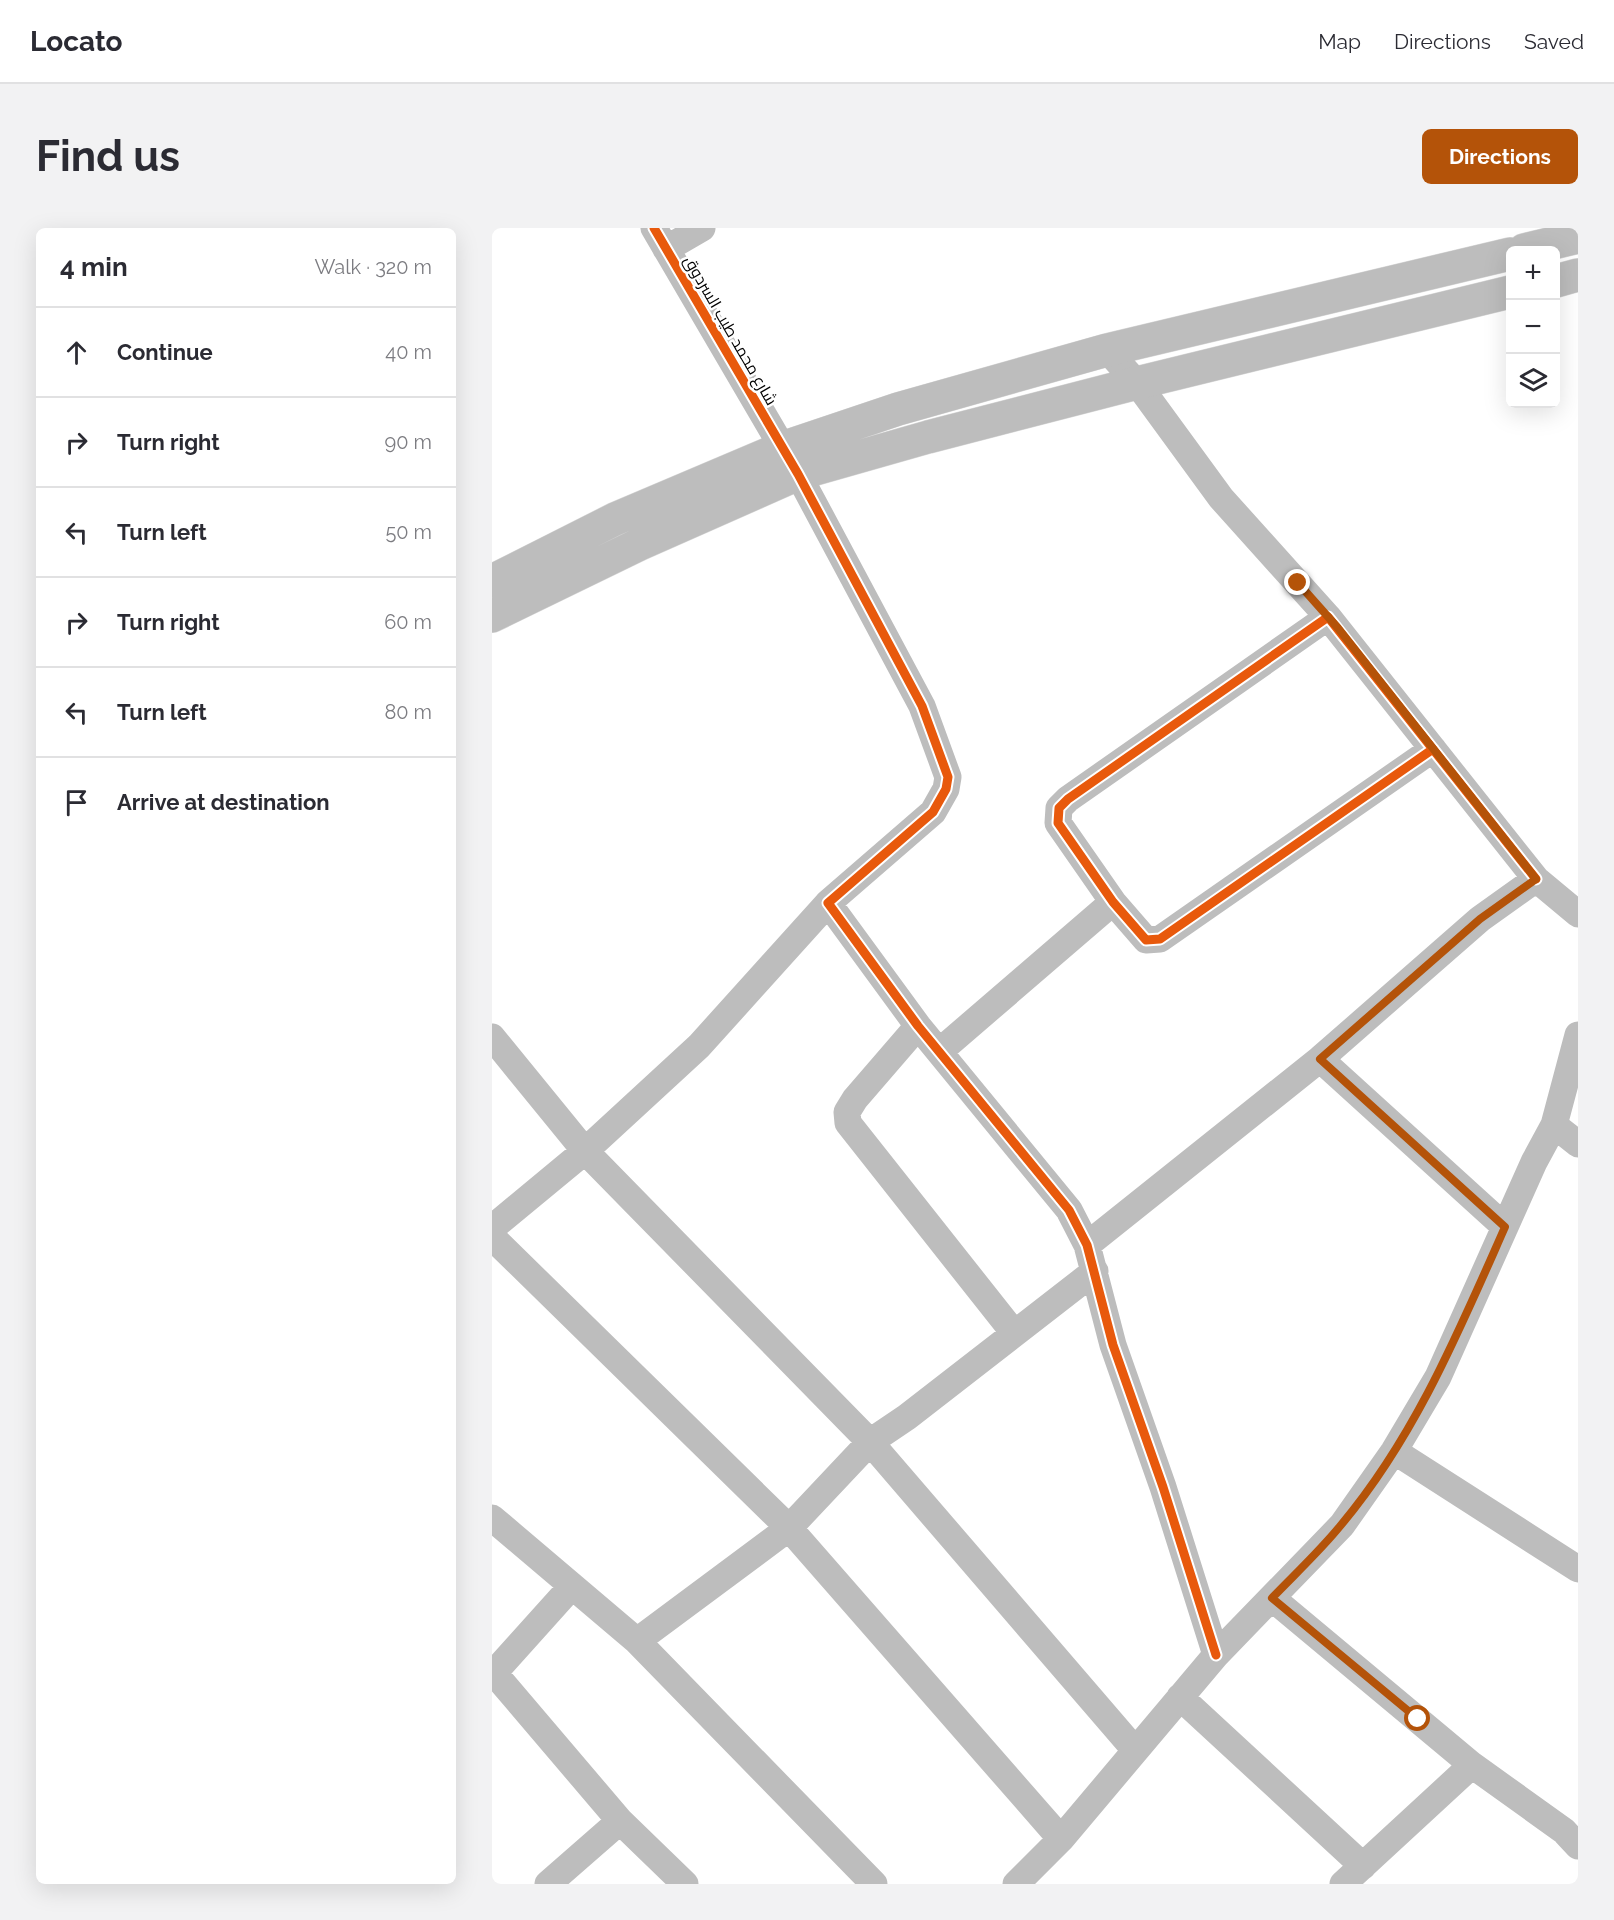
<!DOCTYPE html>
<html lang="en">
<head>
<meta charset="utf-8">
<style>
	body { margin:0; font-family:Raleway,Cairo,sans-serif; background:#f2f2f3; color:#2b2b33 }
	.controls { position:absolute; right:18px; top:18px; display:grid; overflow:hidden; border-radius:9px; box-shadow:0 6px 24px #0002 }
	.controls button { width:54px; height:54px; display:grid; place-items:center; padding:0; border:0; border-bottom:2px solid #e1e1e2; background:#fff; color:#2b2b33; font:30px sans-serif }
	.stop { position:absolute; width:18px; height:18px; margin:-14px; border:4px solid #b45309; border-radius:50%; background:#fff }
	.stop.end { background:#b45309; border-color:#fff; box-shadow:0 2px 6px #0008 }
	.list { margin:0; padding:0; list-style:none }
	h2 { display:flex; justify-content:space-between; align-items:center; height:78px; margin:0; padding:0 24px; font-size:26px }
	h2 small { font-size:20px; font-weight:400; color:#7c7c81 }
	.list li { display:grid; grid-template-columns:39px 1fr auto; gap:18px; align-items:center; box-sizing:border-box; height:90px; padding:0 24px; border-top:2px solid #e1e1e2 }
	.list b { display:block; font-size:22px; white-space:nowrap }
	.list em { font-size:20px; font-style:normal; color:#7c7c81 }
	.icon { flex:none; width:33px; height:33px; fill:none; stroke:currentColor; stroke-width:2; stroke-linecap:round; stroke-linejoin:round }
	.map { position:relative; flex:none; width:1086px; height:1656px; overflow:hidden; border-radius:9px }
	header { display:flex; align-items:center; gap:36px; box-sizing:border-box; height:84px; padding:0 30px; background:#fff; border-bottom:2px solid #e1e1e2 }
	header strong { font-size:28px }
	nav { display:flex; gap:33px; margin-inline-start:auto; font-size:21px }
	.intro { display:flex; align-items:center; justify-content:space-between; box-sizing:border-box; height:144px; padding:0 36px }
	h1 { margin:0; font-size:42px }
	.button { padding:15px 27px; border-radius:9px; background:#b45309; color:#fff; font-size:21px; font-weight:700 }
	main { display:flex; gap:36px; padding:0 36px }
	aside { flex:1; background:#fff; border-radius:9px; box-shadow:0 6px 24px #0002 }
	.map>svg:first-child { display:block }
</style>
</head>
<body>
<header>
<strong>Locato</strong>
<nav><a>Map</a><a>Directions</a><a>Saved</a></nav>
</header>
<div class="intro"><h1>Find us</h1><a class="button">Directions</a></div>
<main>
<aside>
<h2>4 min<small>Walk · 320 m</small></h2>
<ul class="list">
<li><svg class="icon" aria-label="ahead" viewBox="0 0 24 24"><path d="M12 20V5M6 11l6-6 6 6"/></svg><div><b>Continue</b></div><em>40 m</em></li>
<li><svg class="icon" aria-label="right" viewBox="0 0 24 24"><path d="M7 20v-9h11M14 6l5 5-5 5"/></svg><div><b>Turn right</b></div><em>90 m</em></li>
<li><svg class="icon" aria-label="left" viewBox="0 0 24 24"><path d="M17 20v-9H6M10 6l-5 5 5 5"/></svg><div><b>Turn left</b></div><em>50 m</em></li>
<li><svg class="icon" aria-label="right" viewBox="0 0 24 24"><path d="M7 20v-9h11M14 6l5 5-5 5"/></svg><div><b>Turn right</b></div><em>60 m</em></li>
<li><svg class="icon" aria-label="left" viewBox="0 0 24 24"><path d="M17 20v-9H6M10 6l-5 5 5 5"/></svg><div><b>Turn left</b></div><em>80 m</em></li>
<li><svg class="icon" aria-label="arrive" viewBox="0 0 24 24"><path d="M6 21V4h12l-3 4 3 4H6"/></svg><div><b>Arrive at destination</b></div></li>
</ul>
</aside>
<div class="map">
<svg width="1086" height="1656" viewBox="0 0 1086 1656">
	<rect width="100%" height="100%" fill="#fff"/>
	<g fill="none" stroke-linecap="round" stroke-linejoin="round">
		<defs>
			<path id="trunk" d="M1032,22L1086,9
				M1064,53L1086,47
				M0,353L123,291L290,220L406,181L615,122L1018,26
				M0,388L148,316L306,246L436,209L645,155L1018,64"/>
		</defs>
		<use href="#trunk" stroke="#dbdbdb" stroke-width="34"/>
		<path stroke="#bdbdbd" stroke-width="27" d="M162,0L306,246L430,478L456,549L454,561L441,584L336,675L426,798L577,982L595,1017L621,1117L671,1259L724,1427
			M174,21L210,0
			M615,122L645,155L729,270L836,389
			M941,521L668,711L654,712L621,674L566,595L567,580L576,571L836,389L1044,651
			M336,675L207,818L93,923L378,1214L643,1522
			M426,798L363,871L355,884L356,895L522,1105
			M0,809L93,923L0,1000
			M448,823L621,674
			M828,831L1013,999
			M1062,897L1086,916
			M0,1009L297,1300L569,1611
			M595,1017L828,831L988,691L1044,651L1086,686
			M902,1223L1086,1341
			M0,1290L145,1413L382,1656
			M780,1370L980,1537L1072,1603L1086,1618
			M145,1413L297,1300L378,1214L415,1189L603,1043
			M2,1445L128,1593L193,1656
			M0,1447L80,1358
			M688,1469L871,1638
			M56,1656L128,1593
			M524,1656L569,1611L724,1427L850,1297L902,1223L946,1149L1042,934L1062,897L1086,807
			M851,1656L980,1537"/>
		<use href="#trunk" stroke="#bdbdbd" stroke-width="33"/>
		<defs>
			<path id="cycleway" d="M162,0L306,246L430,478L456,549L454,561L441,584L336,675L426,798L577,982L595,1017L621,1117L671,1259L724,1427
				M941,521L668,711L654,712L621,674L566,595L567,580L576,571L836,389L1044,651"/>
		</defs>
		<use href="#cycleway" stroke="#fff" stroke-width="13"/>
		<use href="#cycleway" stroke="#e8590c" stroke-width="9"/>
	</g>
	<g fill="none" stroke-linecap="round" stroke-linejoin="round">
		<path stroke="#b45309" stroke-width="8" d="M806,355L846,400L1044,651L988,691L828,831L1013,999C967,1103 923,1209 849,1297C828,1323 803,1346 780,1370L926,1491"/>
	</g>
	<g text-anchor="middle" stroke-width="5" stroke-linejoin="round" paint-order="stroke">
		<g font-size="16" fill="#000" stroke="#fff">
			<text transform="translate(239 102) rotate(60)" y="6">شارع محمد طيب السردوق</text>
		</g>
	</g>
</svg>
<div class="controls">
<button>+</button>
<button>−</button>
<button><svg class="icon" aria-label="layers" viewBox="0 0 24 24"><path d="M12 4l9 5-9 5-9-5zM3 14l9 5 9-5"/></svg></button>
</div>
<div class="stop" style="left:926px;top:1491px"></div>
<div class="stop end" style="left:806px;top:355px"></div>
</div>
</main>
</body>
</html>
